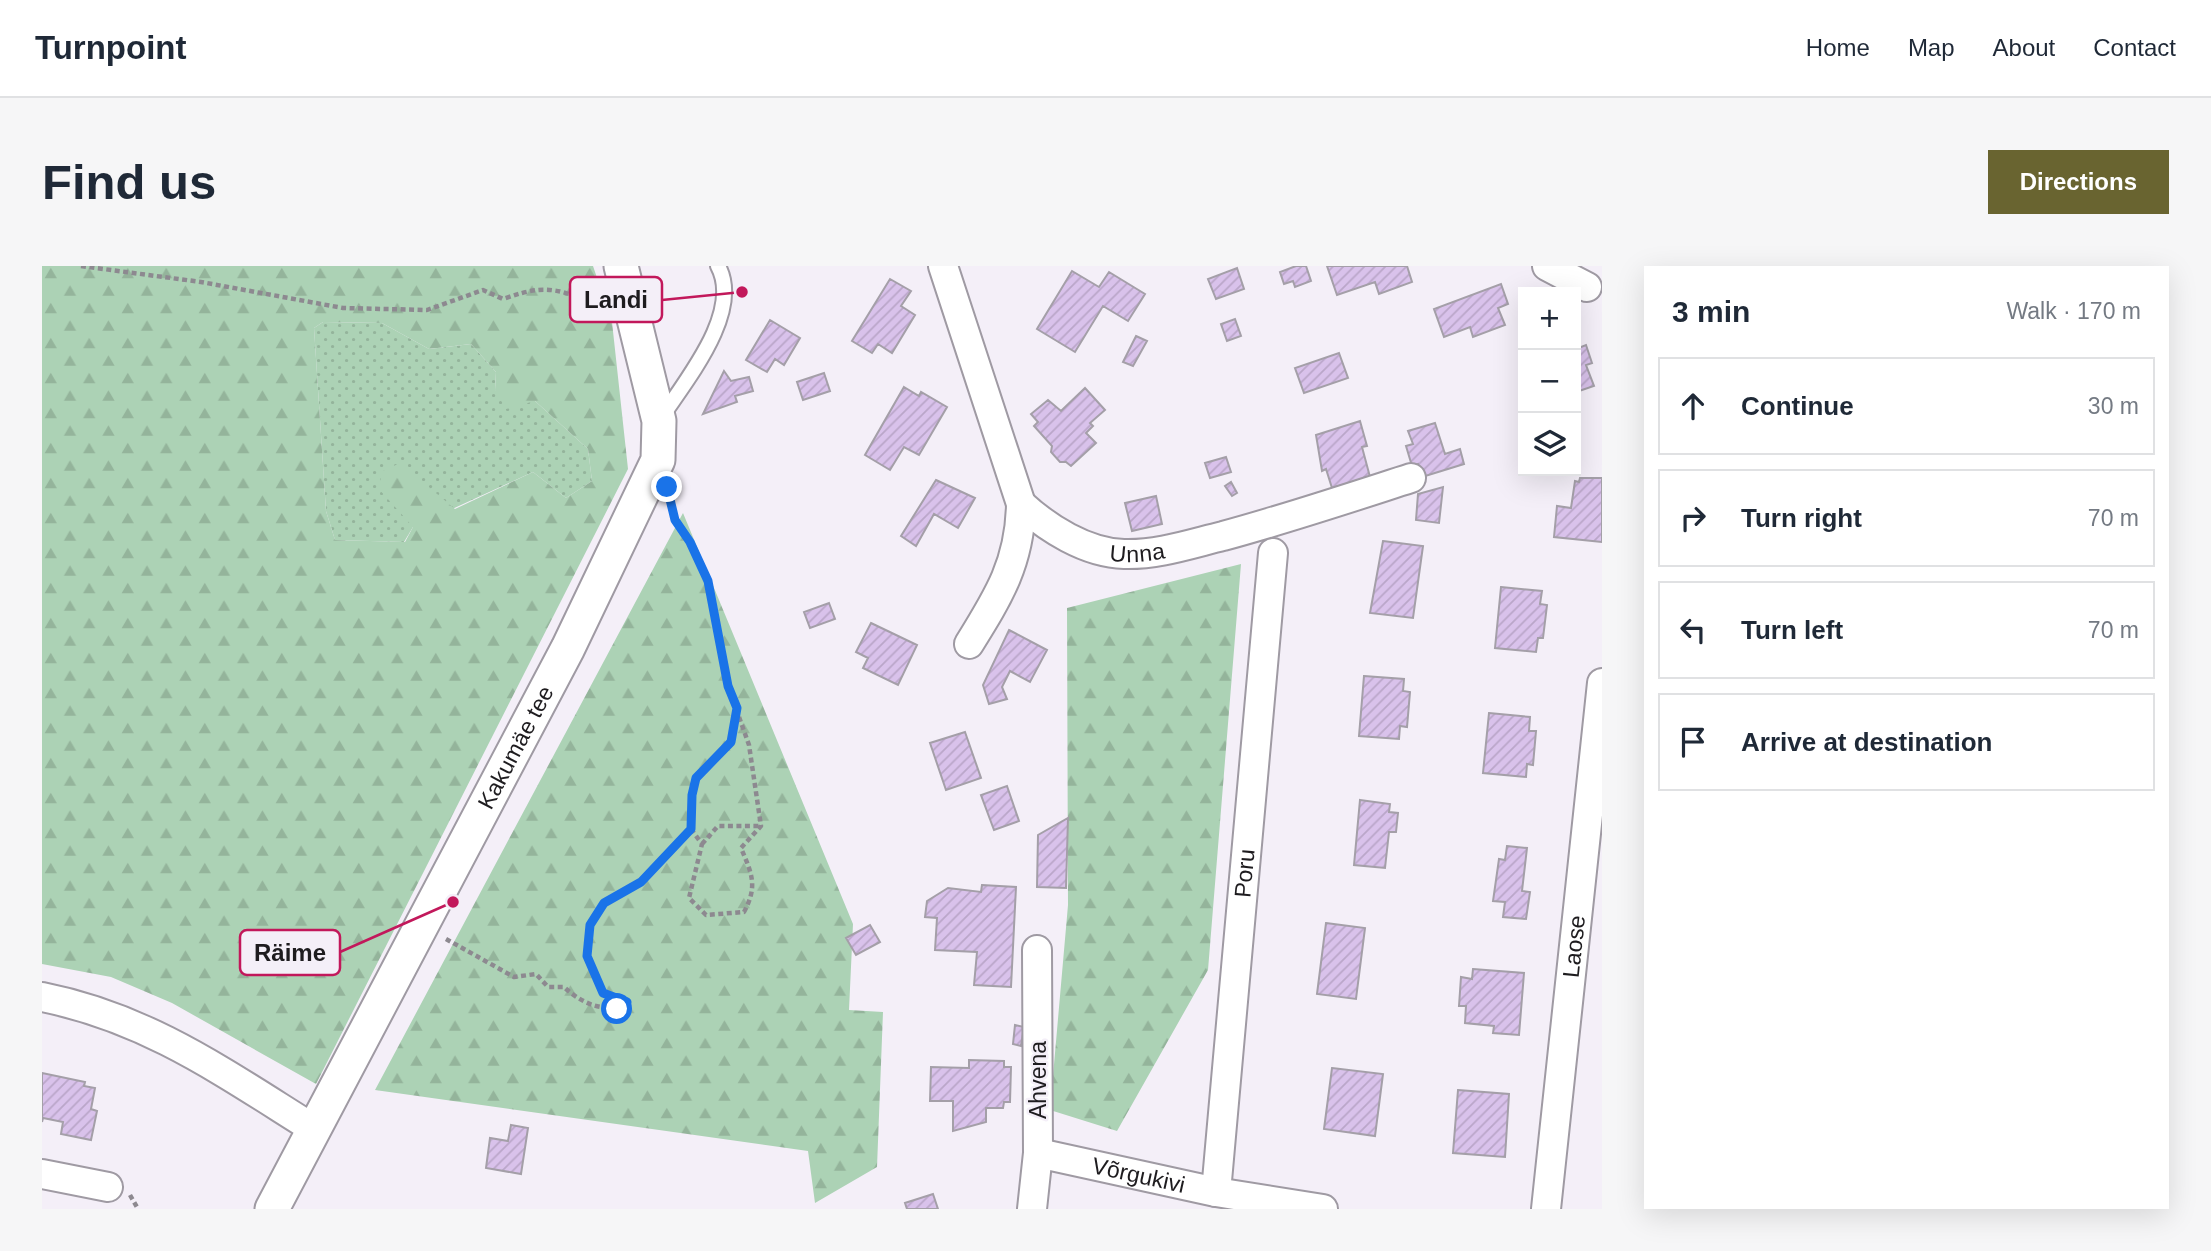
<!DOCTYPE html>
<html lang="en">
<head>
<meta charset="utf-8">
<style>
	body { margin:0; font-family:Arial,sans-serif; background:#f6f6f7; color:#1f2937 }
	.controls { position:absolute; right:21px; top:21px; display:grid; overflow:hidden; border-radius:0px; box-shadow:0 7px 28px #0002 }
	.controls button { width:63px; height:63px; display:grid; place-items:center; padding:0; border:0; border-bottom:2px solid #e0e1e3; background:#fff; color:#1f2937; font:35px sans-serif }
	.stop { position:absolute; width:21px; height:21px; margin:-16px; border:5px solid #1a73e8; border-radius:50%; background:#fff }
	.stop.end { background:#1a73e8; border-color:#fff; box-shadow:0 2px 7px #0008 }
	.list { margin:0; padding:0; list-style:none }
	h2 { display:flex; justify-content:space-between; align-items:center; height:91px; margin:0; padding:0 28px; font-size:30px }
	h2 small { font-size:23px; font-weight:400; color:#747a83 }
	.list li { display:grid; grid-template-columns:46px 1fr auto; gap:21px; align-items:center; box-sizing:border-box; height:98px; margin:0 14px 14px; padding:0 14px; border:2px solid #e0e1e3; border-radius:0px }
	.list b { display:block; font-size:26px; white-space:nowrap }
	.list em { font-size:23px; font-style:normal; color:#747a83 }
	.icon { flex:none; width:38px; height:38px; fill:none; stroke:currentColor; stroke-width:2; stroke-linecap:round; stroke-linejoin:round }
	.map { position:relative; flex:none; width:1560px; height:943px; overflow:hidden; border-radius:0px }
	header { display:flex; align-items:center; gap:42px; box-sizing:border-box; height:98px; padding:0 35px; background:#fff; border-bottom:2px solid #e0e1e3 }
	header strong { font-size:33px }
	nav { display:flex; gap:38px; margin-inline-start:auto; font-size:24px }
	.intro { display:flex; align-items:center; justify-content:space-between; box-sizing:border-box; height:168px; padding:0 42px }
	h1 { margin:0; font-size:49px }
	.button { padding:18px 32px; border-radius:0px; background:#696430; color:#fff; font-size:24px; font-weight:700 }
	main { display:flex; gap:42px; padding:0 42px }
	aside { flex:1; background:#fff; border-radius:0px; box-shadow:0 7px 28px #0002 }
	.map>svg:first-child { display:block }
</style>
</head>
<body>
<header>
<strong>Turnpoint</strong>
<nav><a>Home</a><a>Map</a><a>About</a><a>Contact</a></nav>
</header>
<div class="intro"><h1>Find us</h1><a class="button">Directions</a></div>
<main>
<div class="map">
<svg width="1560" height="943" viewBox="0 0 1560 943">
	<defs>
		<pattern id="grass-dots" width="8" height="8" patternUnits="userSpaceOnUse" patternTransform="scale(1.75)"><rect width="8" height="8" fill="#acd2b5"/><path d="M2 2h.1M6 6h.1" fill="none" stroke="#94b49b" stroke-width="1.8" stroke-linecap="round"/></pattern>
		<pattern id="forest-firs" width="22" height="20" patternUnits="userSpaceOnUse" patternTransform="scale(1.75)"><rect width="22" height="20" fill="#acd2b5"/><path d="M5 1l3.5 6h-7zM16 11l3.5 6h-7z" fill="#94b49b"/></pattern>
		<pattern id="building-hatch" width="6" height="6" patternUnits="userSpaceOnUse" patternTransform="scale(1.75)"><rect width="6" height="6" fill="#d9c2eb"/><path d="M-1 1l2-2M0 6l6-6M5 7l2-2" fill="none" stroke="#baa6c9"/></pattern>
	</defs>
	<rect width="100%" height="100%" fill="#f4eff8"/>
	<path fill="url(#grass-dots)" d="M281,56L340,57L387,83L429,78L454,106L453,124L493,135L546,183L550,215L524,232L491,206L371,261L362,276L293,274L284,245L272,62Z"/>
	<path fill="url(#forest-firs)" fill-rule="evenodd" d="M0,0H551L570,56L586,203L274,818L130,737L69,711L0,698ZM281,56L340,57L387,83L429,78L454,106L453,124L464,143L493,135L546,183L550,215L524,232L491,206L413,243L358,197L341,205L336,222L371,261L363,276L293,274L284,245L272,62Z
		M641,247L811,658L807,744L841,746L835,901L773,937L766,885L333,824Z
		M1199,298L1166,704L1075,865L1008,844L1026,639L1025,342Z"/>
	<path fill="url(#building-hatch)" stroke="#a49fa8" stroke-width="2" d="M1254,0H1264L1269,15L1253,21L1251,15L1242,18L1238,6Z
		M1285,0H1365L1370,16L1337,28L1333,16L1295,29Z
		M1195,2L1202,23L1174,33L1166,13Z
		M1030,5L1057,21L1067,6L1103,28L1086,55L1061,40L1033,86L995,63Z
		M848,13L869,25L859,40L873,49L850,87L836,78L830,87L810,75Z
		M1459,18L1466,38L1456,42L1463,59L1431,71L1428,61L1402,71L1392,43Z
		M1193,53L1199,70L1185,75L1179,58Z
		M728,54L758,72L742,99L733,93L725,106L704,94Z
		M1094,70L1105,75L1091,100L1081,96Z
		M1544,79L1550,97L1544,99L1552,120L1534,126V83Z
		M1297,87L1306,112L1262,127L1253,102Z
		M682,105L689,115L707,111L711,125L693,130L695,136L661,148Z
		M782,107L788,125L761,134L755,116Z
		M862,121L877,130L879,126L905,141L877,189L862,181L848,204L823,189Z
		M1043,122L1063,144L1048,157L1051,160L1044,167L1054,177L1029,200L1024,196H1018L1009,186L1010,180L992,160L996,156L989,148L1006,134L1019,145Z
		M1318,155L1325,180L1320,181L1328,211L1290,222L1284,203L1280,205L1274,169Z
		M1393,157L1403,188L1418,183L1422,198L1380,211L1376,198L1370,200L1364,180L1371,178L1366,165Z
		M1184,191L1189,206L1168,212L1163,197Z
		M1538,212H1560V276L1512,271L1515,240L1529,242L1533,215L1537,216Z
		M894,214L933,232L916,262L892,248L874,280L859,270Z
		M1189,216L1195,227L1190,230L1183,220Z
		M1401,221L1397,257L1374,254L1376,228Z
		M1114,230L1120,258L1090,265L1083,237Z
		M1341,275L1381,280L1371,352L1328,347Z
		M1459,321L1500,325L1498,338L1505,339L1501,372H1496L1494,386L1453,382Z
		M787,337L793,353L768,362L762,346Z
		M829,357L875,379L856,419L821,402L826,392L814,386Z
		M967,364L1005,384L988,416L968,405L960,421L965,433L947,438L941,419Z
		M1322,410L1362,413L1361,425L1368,426L1365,461L1358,460L1357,473L1317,470Z
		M1447,447L1488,451L1487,465H1494L1491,499L1485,498L1484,511L1441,507Z
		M923,466L939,512L904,524L888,477Z
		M965,520L977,555L952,564L939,529Z
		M1318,534L1348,538L1347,546L1356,547L1354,566H1347L1343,602L1312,599Z
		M1026,552L1024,622L995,621L996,569Z
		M1465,580L1485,582L1480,625L1488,626L1484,653L1461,651L1463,636L1451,635L1457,593L1463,594Z
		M940,619L974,621L969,721L932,719L935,686L893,684L895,652L883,651L885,635L906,622L939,626Z
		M1284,657L1323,662L1314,733L1275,728Z
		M828,659L838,676L814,689L804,672Z
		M1431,703L1482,707L1477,769L1451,767L1452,760L1423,757L1424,740H1417L1419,711L1430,713Z
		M973,759L982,761L979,780L971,778Z
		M927,794L962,795V801H969L968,836H962L961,842H944V856L911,865V835H888L889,801L927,802Z
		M1290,802L1341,808L1333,870L1282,863Z
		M0,807L43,816L42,820L53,822L49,843L55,845L49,874L19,868L21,856L1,852L0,856Z
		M1416,824L1467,828L1463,891L1411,887Z
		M469,859L486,862L479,908L444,902L448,872L466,875Z
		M891,928L896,943H865L863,937Z"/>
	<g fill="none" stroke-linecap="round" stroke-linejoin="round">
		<defs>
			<path id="service" d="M619,152C644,114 701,46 676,0"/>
			<g id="minor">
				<path d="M901,0L979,238C978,296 957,330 927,378"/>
				<path d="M1505,0L1545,21"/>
				<path id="s1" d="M979,238C1005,262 1044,287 1082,288C1116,289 1148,278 1181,270C1244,253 1307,232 1369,212"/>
				<path d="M0,731C106,752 182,807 272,863"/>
				<path id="s2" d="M996,887L1174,926L1281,943"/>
				<path d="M0,908L66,921"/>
				<path id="s3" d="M1174,926L1231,287"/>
				<path d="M990,943L996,887L995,684"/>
				<path id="s4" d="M1504,943L1560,417"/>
			</g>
			<g id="tertiary">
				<path id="s5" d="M230,943L526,382L616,194L617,155L579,0"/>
			</g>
		</defs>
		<use href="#service" stroke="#9f9aa3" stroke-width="18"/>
		<use href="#minor" stroke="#9f9aa3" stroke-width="32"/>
		<use href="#tertiary" stroke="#9f9aa3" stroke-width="37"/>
		<path stroke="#8d8990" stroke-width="4.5" stroke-dasharray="5 3.5" stroke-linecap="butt" d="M39,0L159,16L301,42L385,44L441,24L461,33C487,24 505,19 532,30L556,18
			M649,563L650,529L654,512L689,476L695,453
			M660,578L676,560H719
			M404,673L472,711L494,708L506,721H522C539,737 564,749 585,736L561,727L545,690L548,659L562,637L599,616L649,563L660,578L647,632L664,649L702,646C716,620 710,608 699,582L719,560L707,479L686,420L666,315L648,276L633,254L628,236
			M88,929L96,943"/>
		<use href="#service" stroke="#fff" stroke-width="14"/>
		<use href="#minor" stroke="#fff" stroke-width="28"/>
		<use href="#tertiary" stroke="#fff" stroke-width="33"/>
	</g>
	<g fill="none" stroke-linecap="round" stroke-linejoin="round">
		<path stroke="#1a73e8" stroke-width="9" d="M575,743L585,736L561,727L545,690L548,659L562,637L599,616L649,563L650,529L654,512L689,476L695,442L686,420L666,315L648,276L633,254L625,221"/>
	</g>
	<g text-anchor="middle" stroke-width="5" stroke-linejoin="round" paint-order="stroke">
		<g font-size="23" fill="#1e1c1f" stroke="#f4eff8">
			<text dy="8" stroke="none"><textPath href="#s1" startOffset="130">Unna</textPath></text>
			<text dy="8" stroke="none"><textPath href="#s5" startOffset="522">Kakumäe tee</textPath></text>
			<text dy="8" stroke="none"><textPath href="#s3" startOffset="320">Poru</textPath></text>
			<text dy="8" stroke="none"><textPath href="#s4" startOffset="264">Laose</textPath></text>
			<text transform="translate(996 814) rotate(-90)" y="8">Ahvena</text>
			<text dy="8" stroke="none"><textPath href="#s2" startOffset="103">Võrgukivi</textPath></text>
		</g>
	</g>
	<path fill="none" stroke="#c2185b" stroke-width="2.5" d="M700 26L620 34M411 636L298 686"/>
	<g fill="#c2185b" stroke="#f4eff8" stroke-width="2.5">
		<circle cx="700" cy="26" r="7"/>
		<circle cx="411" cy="636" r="7"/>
	</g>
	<g fill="#f4eff8" stroke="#c2185b" stroke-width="2.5">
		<rect x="528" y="11" width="92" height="45" rx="7"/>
		<rect x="198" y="664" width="100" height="45" rx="7"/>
	</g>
	<g font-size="24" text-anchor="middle" font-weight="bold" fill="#1e1c1f">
		<text x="574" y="42">Landi</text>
		<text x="248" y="695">Räime</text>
	</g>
</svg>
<div class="controls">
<button>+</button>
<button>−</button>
<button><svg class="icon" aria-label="layers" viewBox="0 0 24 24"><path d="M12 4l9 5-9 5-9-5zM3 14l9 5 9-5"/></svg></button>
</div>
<div class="stop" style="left:575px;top:743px"></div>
<div class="stop end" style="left:625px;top:221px"></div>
</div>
<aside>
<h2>3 min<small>Walk · 170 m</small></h2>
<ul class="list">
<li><svg class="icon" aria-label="ahead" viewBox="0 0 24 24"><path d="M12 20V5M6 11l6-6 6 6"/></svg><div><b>Continue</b></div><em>30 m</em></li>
<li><svg class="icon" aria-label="right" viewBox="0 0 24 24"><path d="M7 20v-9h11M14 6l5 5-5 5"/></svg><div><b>Turn right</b></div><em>70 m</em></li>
<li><svg class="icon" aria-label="left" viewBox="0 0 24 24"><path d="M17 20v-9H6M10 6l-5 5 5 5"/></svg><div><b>Turn left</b></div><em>70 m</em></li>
<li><svg class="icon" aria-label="arrive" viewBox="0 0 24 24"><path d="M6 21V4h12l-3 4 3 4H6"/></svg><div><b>Arrive at destination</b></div></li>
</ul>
</aside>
</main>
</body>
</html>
